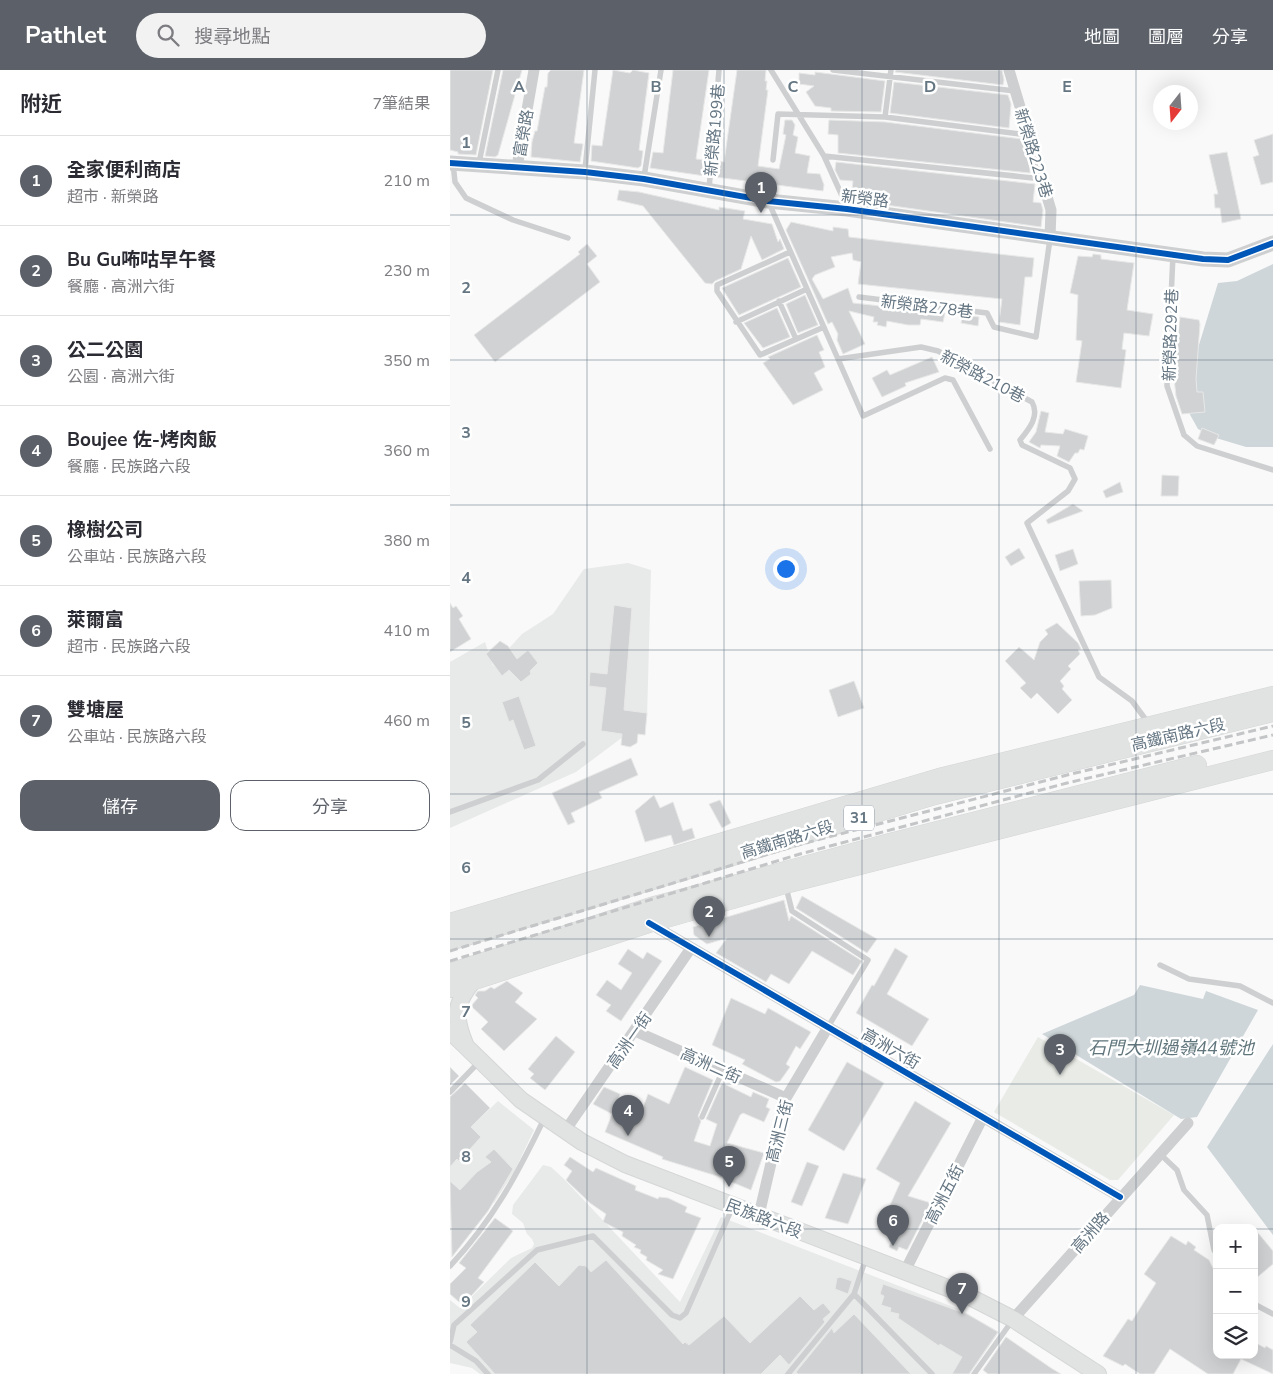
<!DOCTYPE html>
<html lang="zh-TW">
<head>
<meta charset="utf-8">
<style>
	body { margin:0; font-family:"Nunito Sans","Noto Sans TC",sans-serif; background:#f2f2f3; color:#2b2b33 }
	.controls { position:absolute; right:15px; bottom:15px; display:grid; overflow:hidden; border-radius:10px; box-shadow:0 5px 20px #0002 }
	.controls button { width:45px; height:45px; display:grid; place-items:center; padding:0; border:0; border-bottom:1px solid #e1e1e2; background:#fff; color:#2b2b33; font:25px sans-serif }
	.compass { position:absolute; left:703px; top:15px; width:45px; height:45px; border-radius:50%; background:#fff; box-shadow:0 5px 20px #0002; rotate:197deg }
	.you { position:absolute; left:335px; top:498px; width:18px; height:18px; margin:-12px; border:4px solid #fff; border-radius:50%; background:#1a73e8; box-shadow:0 0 0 8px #1a73e833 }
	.badge { display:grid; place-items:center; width:32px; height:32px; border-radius:50%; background:#5c6169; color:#fff; font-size:16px; font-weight:700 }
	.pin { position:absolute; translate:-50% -41px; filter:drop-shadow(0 1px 2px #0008) }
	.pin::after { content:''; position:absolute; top:26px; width:18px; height:15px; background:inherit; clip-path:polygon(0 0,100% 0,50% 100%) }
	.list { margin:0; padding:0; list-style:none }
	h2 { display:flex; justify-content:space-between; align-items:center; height:65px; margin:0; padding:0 20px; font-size:21px }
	h2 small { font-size:16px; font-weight:400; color:#7c7c81 }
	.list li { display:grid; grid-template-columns:32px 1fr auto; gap:15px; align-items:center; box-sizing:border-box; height:90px; padding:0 20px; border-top:1px solid #e1e1e2 }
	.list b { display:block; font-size:19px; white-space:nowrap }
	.list p { margin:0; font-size:16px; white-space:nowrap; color:#7c7c81 }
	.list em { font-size:16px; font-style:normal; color:#7c7c81 }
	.actions { display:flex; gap:10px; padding:15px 20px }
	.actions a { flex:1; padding:11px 0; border:1px solid #5c6169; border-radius:15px; text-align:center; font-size:18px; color:#5c6169 }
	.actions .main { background:#5c6169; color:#fff }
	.icon { flex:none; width:28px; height:28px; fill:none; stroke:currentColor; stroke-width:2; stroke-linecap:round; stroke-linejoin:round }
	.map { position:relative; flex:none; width:823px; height:1304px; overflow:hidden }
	header { display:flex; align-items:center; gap:30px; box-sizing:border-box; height:70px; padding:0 25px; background:#5c6169; color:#fff }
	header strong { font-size:24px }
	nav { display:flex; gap:28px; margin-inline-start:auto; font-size:18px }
	.search { width:350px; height:45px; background:#f2f2f3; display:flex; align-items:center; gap:12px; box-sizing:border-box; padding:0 18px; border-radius:28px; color:#7c7c81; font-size:19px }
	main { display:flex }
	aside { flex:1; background:#fff }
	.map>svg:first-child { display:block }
</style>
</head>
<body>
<header>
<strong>Pathlet</strong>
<div class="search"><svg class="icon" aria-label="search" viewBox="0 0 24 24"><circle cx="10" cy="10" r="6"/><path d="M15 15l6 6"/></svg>搜尋地點</div>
<nav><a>地圖</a><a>圖層</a><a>分享</a></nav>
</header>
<main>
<aside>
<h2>附近<small>7筆結果</small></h2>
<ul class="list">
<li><span class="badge">1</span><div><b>全家便利商店</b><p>超市 · 新榮路</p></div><em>210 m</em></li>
<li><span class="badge">2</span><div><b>Bu Gu咘咕早午餐</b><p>餐廳 · 高洲六街</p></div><em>230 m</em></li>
<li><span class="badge">3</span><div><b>公二公園</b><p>公園 · 高洲六街</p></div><em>350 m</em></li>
<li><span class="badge">4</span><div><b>Boujee 佐-烤肉飯</b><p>餐廳 · 民族路六段</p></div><em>360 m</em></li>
<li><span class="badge">5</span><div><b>橡樹公司</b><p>公車站 · 民族路六段</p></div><em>380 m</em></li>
<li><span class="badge">6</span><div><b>萊爾富</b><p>超市 · 民族路六段</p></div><em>410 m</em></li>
<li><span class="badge">7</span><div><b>雙塘屋</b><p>公車站 · 民族路六段</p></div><em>460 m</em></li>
</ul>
<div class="actions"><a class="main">儲存</a><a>分享</a></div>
</aside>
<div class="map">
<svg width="823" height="1304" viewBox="0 0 823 1304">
	<rect width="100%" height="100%" fill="#f9f9f9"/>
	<path fill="#e8e9e9" d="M178,493L201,500L197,649L126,702L0,758V592L35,572L43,596L72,564L103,544L134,499Z
		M48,1031L84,1060L64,1102L44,1133L14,1116L0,1135V1077Z
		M93,1095L101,1097L113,1108L230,1232L271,1147L511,1240L549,1262L520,1304H30L22,1298L0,1293V1230L10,1238L61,1188L82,1178L84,1174L82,1169L77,1164L73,1153L62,1144L63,1135Z"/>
	<path fill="#e8ebe6" d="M588,967L724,1045L668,1110H660L544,1042Z"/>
	<path fill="#ced6d9" d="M823,194V377H796L766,368L748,359L738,341L748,278L768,213L787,211Z
		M690,915L753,929L756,921L808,940L747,1047L731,1049L592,964L684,925Z
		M823,974V1165L757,1077Z"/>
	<path fill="#d0d2d3" stroke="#e8e8e8" d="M0,0H43L26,85L8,84V82L0,80Z
		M53,0H72L48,85L45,87L35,86Z
		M101,0H134L124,73L133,74L130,92L81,87L82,72L85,61H87L95,17H97L98,3Z
		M163,0L180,3L183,0L199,3L189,80L193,81L191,96L188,98L141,91L142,75L152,76Z
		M223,0H259L246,89L257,90L255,106L200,98L203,82L213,83Z
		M287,0H316L315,11H317L316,20H318L308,96L329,99L336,65L333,64L335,50H342L345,55L343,65L348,67L345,83L360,86L357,103L370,104L374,115L373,121L265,107L266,91L274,92Z
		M446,0H552L554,10L553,15L445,2Z
		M365,2L435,11L431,42L381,41V38L365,36L356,22L364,16L349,14V3L365,5Z
		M444,12L558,25L561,34L559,58L440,43Z
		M379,50L435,52L572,69L580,98V103L388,83V65L378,64Z
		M823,64V112L811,115L803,87L809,85L804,70Z
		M777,82L791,149L772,153L770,138H765L764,124H768L759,85Z
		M386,92L585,114L583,132L591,133L593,140L591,157L401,130L403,111L390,110L385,100Z
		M169,120L189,122L269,140V137L295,141L293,149L322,154L328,172L330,169L334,179L312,190L301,166L291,199L265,211L262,214L255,213L193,136L167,130Z
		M341,152L383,161V157L398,159L399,167L584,188L582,207H575L570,255L549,252L552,229L408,214L411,192L403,190L402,183L381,187L385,197L365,205L362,209L373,229L398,218L403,233L495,243L493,252L471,249L470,255H458L437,251L436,257L427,255L428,252H423L424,247L399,241L415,274L393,284L387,270L388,264L382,252L378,254L336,160Z
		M137,174L147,186L137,194L150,212L45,292L24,265L130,184L128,182Z
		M643,184L651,185V189L684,193L677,240L703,244L699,266L674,263L672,279L676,280L671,318L626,312L632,271L626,270L628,225L620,223L628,186L642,187Z
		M338,188L351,217L289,245L272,218Z
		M355,225L368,255L348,263L336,234Z
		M327,238L340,267L313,278L294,253Z
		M513,245L529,247L528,256L511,253Z
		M730,247L749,250L750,254L746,309L747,322H753L755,342L732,344L726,326L723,299L724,284H726Z
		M367,265L374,280L369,282L375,297L364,303L373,320L343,335L313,293L320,289L318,287Z
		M482,287L489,302L455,313L456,316L432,327L422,308L437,300L440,305Z
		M591,341L599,343L595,362L613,364L615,359L638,366L634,380L630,379L628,383H625L619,392L607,386L610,376L591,375L590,378L579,372L586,362Z
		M752,358L769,365L764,375L748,369Z
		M712,405L729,406L728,426H711Z
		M670,412L673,422L656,428L653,421Z
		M623,434L633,441L598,454L596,450Z
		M569,478L575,488L561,496L555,487Z
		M623,479L628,494L610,501L605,485Z
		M661,510L662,538L645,545L631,546L629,511Z
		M0,533L3,538L6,536L13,546L9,549L21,569L0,582Z
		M164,535L182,538L174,640L197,643L195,665L188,664L187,673L180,677L171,675L172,664L151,661L156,618L139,616L140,602L157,604Z
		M607,553L628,573L631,579L628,580L630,584L618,596L621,599L610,611L614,616L612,619L622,630L608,644L587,623L581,629L570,618L576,613L555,591L569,577L584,590L590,572L598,564L595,560Z
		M50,571L58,576L67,589L78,580L88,593L80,601L81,604L71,612L59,600L52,606L36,584Z
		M404,611L414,638L388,647L379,620Z
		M69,626L86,676L74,680L63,650L59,652L52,632Z
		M181,688L188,705L149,722L152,728L121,743L125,752L118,755L102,723Z
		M204,725L210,738L223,732L233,761L242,758L245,768L224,775L221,765L195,772L185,741Z
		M270,730L281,753L272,758L259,734Z
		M352,826L427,869L417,883L346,838Z
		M334,830L339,851L341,846L412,891L403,905L362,881L339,914L321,904L316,912L266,883L277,868L257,874L244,865L243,857Z
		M445,878L458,886L437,924L479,949L462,976L406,943L422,915L424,916Z
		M178,879L193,889L197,882L212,891L171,951L156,941L161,935L146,925L157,910L171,920L182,903L168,894Z
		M57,911L73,923L65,932L87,949L54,981L31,959L38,952L21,936L28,928L25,925L28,921H35L41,917L44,919Z
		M281,928L315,944L318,938L361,962L350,979L346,976L336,994L340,997L330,1011L326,1012L292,994L295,990L262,975Z
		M106,966L125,982L95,1020L80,1008L84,1004L78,999Z
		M397,992L434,1013L394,1081L358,1060Z
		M0,997L9,1006L0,1015Z
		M235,997L263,1010L248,1046L251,1051L244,1071L260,1076L267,1054L256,1049L272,1013L301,1027L303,1022L319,1029L316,1037L320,1039L314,1052L293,1043L290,1045L277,1073L314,1083L301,1120L267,1106L212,1089L213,1087L155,1062L162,1044L143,1034L154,1017L170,1024L165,1037L190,1046L198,1024L219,1034Z
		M15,1013L40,1038L21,1057L31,1067L9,1091L7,1089L0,1097V1027Z
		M465,1031L501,1053L458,1126L481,1133L457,1180L449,1177L447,1181L439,1177L447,1158L432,1153L450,1113L426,1099Z
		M44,1079L63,1099L38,1141L2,1187L0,1111L10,1120L27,1102L41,1092L35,1087Z
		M120,1087L143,1102L146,1098L186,1116L185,1120L208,1129L209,1127L218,1128L237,1137L235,1142L251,1148L223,1209L208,1204L213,1200L196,1190L197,1187L190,1183L191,1180L184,1177L186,1175L172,1166L173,1162L153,1152L156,1144L140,1133L116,1110L122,1101L114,1095Z
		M357,1092L369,1096L352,1136L341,1132Z
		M393,1103L416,1109L398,1154L375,1148Z
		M45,1148L63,1161L28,1208L34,1212L21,1226L17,1223L9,1232L0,1224V1214L16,1198L9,1193Z
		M804,1158L823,1181V1194L804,1210Z
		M721,1166L736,1175L738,1171L746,1177L744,1180L759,1190L767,1206V1285H804V1272L815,1278L816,1276L823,1280V1304L791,1289L783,1304H758L720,1279L704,1304H690L675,1294L673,1296L653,1286L678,1249L682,1251L706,1213L694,1204Z
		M156,1190L233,1274L235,1272L239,1275L274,1246L300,1273L350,1226L364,1240L373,1233L381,1242L373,1249L375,1252L339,1295L330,1285L311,1304H45L16,1272L27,1262L20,1255L85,1192L109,1216L129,1195L136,1196L141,1202Z
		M390,1207L402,1211L398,1224L385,1219L387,1208Z
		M433,1214L517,1244L548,1262L519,1304H502L512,1287L490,1274L489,1276L448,1248L449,1244L440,1242L441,1238L431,1235L434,1226L430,1224Z
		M404,1244L461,1304H348L346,1302L382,1258L384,1263Z
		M556,1267L601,1298L611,1304H538L533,1300Z"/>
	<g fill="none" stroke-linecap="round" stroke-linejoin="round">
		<defs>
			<path id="secondary" d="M0,961L71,1030L132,1072L175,1094L516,1225L563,1249L648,1304
				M15,974C4,947 4,934 23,911"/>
			<path id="primary" d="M0,853L489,708L823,626
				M0,871L485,725L823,642
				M0,903L201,837L440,773L747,695
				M0,918L199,853L335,814L823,690"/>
		</defs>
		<use href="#secondary" stroke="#d5d6d7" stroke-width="18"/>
		<use href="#primary" stroke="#d5d6d7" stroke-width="20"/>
		<path stroke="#cecfd0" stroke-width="5.5" d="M321,0L374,86L397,137
			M383,0L565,21
			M435,47L441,0
			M374,86L593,109
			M323,90L328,44L435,47L578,65
			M3,93L5,112L16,128L63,150L118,168
			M29,93L48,0
			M135,100L145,0
			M194,107L211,0
			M259,119L269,0
			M319,133L388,289L471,277L488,281L582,332C590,346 579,359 570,370L572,375L620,398L625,409L618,421L577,453L649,607L682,631L699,654
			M340,182L267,215V221L310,285L374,257
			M723,185L717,316L734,365L747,376L823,400
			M409,227L537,243L544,257L586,267L600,169
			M329,231L346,269
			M286,252L357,219
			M388,289L413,346L495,308L503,310L540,379
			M0,742L88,710L133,674
			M336,817L342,841L418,890L378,957
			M710,895L739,909L790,916L823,933
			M0,1022L29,992
			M252,1047L273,1000
			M710,1084L727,1100L734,1120L757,1145L764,1180L767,1184
			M0,1196C43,1150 67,1105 94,1049
			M404,1224L482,1304
			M804,1234L823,1244
			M0,1272L4,1255L87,1180L143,1166L222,1245L230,1248L236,1243L283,1136
			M0,1275L26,1291L38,1304
			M338,1304L404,1224L416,1188
			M524,1304L562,1251"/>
		<path stroke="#cecfd0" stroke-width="11" d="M559,0L601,140L600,167
			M67,97L84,0
			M199,853L670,1127
			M185,961L336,1028
			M115,1061L241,878
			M309,1145L336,1028L378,957
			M455,1201L533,1047
			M563,1249L738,1053"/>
		<path stroke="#cecfd0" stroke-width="15" d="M0,93L135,102L194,109L318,131L397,139L753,189L778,190L823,173"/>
		<use href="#secondary" stroke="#e1e2e2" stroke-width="16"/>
		<use href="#primary" stroke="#e1e2e2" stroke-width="19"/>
		<path stroke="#c3c5c6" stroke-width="3" stroke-dasharray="8 4" stroke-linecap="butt" d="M0,881L348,775L617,705L823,656
			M0,891L350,784L617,713L823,665"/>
		<defs>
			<path id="cycleway" d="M0,93L135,102L194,109L318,131L397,139L753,189L778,190L823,173
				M199,853L670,1127"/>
		</defs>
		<use href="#cycleway" stroke="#fff" stroke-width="9"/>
		<use href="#cycleway" stroke="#0057b8" stroke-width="6"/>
	</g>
	<path fill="none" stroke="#657683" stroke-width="1" stroke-opacity="0.55" d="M137,0V1304M274,0V1304M412,0V1304M549,0V1304M686,0V1304M0,145H823M0,290H823M0,435H823M0,580H823M0,724H823M0,869H823M0,1014H823M0,1159H767M804,1159H823"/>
	<g text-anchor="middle" stroke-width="5" stroke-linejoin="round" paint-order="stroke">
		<rect fill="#fff" stroke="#939fa8" stroke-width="1" x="394" y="735.5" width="30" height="25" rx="4"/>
		<g font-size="15" font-weight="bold" fill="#657683">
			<text x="409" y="753">31</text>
		</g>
		<g font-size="16" fill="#657683" stroke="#fff">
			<text transform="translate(264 60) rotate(-85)" y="6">新榮路199巷</text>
			<text transform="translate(73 63) rotate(-80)" y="6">富榮路</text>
			<text transform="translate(584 83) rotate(73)" y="6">新榮路223巷</text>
			<text transform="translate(415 128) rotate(7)" y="6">新榮路</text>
			<text transform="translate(477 236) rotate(7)" y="6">新榮路278巷</text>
			<text transform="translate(720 265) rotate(-88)" y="6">新榮路292巷</text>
			<text transform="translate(533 306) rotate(28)" y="6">新榮路210巷</text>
			<text transform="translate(728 664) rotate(-13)" y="6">高鐵南路六段</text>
			<text transform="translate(337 769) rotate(-17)" y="6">高鐵南路六段</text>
			<text transform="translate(179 970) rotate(-55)" y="6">高洲一街</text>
			<text transform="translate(441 978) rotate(30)" y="6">高洲六街</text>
			<text transform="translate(261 995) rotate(24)" y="6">高洲二街</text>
			<text transform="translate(329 1061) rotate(-76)" y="6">高洲三街</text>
			<text transform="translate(494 1124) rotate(-63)" y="6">高洲五街</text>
			<text transform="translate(314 1148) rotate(21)" y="6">民族路六段</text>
			<text transform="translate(640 1162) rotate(-49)" y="6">高洲路</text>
		</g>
		<g font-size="18" font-style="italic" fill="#60757c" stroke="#fff">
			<text x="721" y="984">石門大圳過嶺44號池</text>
		</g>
	</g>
	<g font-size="16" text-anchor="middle" font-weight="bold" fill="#657683" stroke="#fff" stroke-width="5" stroke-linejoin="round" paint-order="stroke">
		<text x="69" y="22">A</text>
		<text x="206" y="22">B</text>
		<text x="343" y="22">C</text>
		<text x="480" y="22">D</text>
		<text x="617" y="22">E</text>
		<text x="16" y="78">1</text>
		<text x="16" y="223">2</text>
		<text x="16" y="368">3</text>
		<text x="16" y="513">4</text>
		<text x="16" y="658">5</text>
		<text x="16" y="803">6</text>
		<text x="16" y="947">7</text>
		<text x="16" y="1092">8</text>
		<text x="16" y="1237">9</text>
	</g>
</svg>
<div class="controls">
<button>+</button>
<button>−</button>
<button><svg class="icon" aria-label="layers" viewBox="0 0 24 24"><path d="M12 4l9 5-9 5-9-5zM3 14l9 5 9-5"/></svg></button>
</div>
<svg class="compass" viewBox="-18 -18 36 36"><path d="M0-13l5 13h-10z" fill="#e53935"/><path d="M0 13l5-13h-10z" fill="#7c7c81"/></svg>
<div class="you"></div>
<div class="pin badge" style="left:311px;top:143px">1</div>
<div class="pin badge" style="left:259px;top:867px">2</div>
<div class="pin badge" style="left:610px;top:1005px">3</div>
<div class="pin badge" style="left:178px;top:1066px">4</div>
<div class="pin badge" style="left:279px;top:1117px">5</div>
<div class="pin badge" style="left:443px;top:1176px">6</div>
<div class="pin badge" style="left:512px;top:1244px">7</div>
</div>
</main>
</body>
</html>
